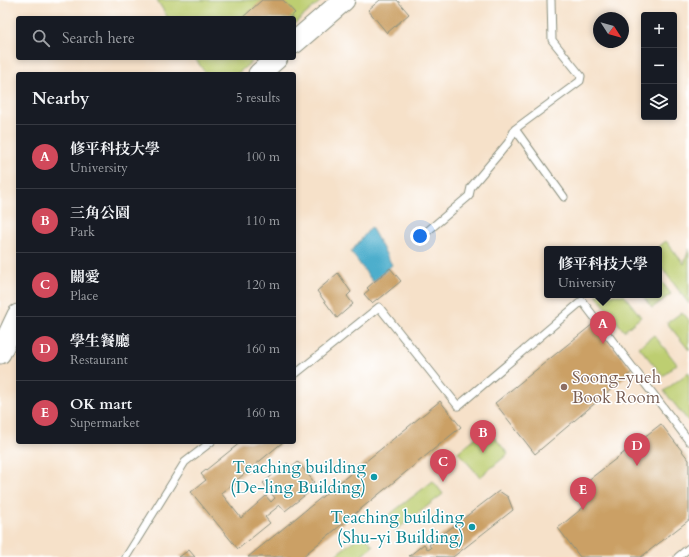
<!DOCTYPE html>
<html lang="en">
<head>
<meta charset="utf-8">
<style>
	body { margin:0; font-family:Cardo,"Noto Serif TC",serif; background:#20242c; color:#f1f3f6 }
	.controls { position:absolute; right:12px; top:12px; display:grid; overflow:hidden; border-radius:4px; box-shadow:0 2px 6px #0003 }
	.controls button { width:36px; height:36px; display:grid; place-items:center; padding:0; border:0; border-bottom:1px solid #363941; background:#171b24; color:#f1f3f6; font:20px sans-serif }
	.compass { position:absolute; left:593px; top:12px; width:36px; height:36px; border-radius:50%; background:#171b24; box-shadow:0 2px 6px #0003; rotate:126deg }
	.you { position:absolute; left:420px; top:236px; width:14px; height:14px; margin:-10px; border:3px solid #fff; border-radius:50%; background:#1a73e8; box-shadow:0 0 0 6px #1a73e833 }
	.badge { display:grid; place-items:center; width:26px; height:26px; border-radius:50%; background:#d1495b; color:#fff; font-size:13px; font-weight:700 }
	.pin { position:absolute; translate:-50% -33px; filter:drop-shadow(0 1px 2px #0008) }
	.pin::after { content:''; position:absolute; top:21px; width:14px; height:12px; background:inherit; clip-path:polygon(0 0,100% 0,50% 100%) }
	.popup { position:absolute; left:544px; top:246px; width:118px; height:52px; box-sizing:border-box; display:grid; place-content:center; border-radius:4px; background:#171b24; filter:drop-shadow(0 1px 3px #0005); font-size:13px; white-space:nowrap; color:#9ea1a6 }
	.popup b { font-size:15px; color:#f1f3f6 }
	.popup::after { content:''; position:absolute; left:50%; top:100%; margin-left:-8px; border:8px solid transparent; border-top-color:#171b24 }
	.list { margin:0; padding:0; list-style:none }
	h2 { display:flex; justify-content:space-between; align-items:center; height:52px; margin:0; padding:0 16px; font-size:17px }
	h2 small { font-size:13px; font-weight:400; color:#9ea1a6 }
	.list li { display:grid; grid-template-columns:26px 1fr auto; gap:12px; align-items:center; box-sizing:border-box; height:64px; padding:0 16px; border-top:1px solid #363941 }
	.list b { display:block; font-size:15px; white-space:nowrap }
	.list p { margin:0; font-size:13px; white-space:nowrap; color:#9ea1a6 }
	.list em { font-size:13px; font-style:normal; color:#9ea1a6 }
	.icon { flex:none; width:22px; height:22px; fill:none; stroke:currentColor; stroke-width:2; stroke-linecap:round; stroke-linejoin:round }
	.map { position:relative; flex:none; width:689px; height:557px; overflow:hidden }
	.search { position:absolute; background:#171b24; box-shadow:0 2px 6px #0003; left:16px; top:16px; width:280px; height:44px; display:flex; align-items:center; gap:10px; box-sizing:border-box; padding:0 14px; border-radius:4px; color:#9ea1a6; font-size:15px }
	.panel { position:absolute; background:#171b24; box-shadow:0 2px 6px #0003; left:16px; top:72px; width:280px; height:372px; border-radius:4px }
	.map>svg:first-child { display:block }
</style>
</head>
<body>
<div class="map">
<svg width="689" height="557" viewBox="0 0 689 557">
	<rect width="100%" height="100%" fill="#fff"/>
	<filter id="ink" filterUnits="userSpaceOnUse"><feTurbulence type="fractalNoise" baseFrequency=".025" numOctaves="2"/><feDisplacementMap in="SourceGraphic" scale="8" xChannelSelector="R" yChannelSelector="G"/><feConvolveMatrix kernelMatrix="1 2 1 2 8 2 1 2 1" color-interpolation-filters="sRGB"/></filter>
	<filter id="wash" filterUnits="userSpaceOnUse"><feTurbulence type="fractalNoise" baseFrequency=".012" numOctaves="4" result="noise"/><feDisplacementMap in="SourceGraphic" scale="16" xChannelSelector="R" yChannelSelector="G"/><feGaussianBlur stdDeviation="0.9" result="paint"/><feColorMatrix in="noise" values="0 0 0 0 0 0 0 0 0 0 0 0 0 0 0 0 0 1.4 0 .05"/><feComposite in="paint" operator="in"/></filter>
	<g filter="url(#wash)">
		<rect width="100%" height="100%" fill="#f6e1c9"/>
		<path fill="#bdce71" stroke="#6e8652" d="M157,0H322L294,24V18H168Z
			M195,58H256L237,74H206Z
			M666,241L684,264L689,249V304L659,264V249H656Z
			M659,278L671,294L652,308L642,295H659Z
			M596,295H624L641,317L624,331Z
			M682,312L689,320V350L667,323Z
			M654,335L677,364L663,376L639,347Z
			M689,372V422L664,391Z
			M487,428L508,454L480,477L458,452Z
			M433,481L443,494L395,531L385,518Z
			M363,533L373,546L360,557H333Z"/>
		<path fill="#4eaecc" stroke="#367680" d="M371,227L392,265L373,282L351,252Z"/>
		<g id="blocks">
			<path fill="#cba065" d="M262,0H283L295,13L289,18H242Z
				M380,0H397L409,14L387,33L368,10Z
				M390,268L401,281L378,300L377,299L372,303L364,294L369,290L367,288Z
				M338,273L351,292L347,296L353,304L337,318L317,291Z
				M593,324L633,371L535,454L495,403Z
				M440,401L461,427L302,557H248Z
				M661,424L689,460V520L641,557H580L558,528L585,506L573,492Z
				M241,442H283L221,493L241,518L266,496L271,502L275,498L263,483L287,463L291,468L298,462L314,482L306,488L309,492L285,511L280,505L265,517L270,523L238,549L191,492L206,480L201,474Z
				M499,491L508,497L513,510L453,557L409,556L424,544L428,550L431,548L429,545Z
				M189,550L195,557H179Z"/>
		</g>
	</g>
	<g filter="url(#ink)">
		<use href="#blocks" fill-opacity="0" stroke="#8a8f7e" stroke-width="1"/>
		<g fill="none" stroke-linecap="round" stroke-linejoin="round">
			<defs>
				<path id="service" d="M515,129L564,197
					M423,235L469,196L471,187L508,143L515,129L580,81L581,76L552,40L551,0
					M294,375L379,307L458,406L582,301L689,441
					M126,557L185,462L211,442
					M678,557L689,548"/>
				<path id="secondary" d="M294,43L344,0
					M259,74L277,58
					M0,353L18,315"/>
			</defs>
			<use href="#service" stroke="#8a8f7e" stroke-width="9"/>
			<use href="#secondary" stroke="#8a8f7e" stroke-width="23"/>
			<use href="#service" stroke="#fff" stroke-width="7"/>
			<use href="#secondary" stroke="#fff" stroke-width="21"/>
		</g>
	</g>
	<circle fill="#8d6e63" stroke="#fff" stroke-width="1.5" cx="564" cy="387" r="4"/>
	<g fill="#0f9aa8" stroke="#fff" stroke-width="1.5">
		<circle cx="374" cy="477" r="4"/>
		<circle cx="472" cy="527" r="4"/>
	</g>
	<g text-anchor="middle" stroke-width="3" stroke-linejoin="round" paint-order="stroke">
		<g font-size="17" fill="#785e54" stroke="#fff" text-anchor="start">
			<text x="572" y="383">Soong-yueh<tspan x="572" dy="20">Book Room</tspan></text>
		</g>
		<g font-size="17" fill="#0d838f" stroke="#fff" text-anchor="end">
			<text x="366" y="473">Teaching building<tspan x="366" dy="20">(De-ling Building)</tspan></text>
			<text x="464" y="523">Teaching building<tspan x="464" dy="20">(Shu-yi Building)</tspan></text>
		</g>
	</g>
</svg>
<div class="controls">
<button>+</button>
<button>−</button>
<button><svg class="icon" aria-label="layers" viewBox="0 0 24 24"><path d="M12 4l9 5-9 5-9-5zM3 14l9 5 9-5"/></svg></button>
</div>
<svg class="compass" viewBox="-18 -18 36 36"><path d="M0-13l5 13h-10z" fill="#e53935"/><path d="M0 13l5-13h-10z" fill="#9ea1a6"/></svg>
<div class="you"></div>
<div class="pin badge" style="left:603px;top:344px">A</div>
<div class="popup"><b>修平科技大學</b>University</div>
<div class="pin badge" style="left:483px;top:453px">B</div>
<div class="pin badge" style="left:443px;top:482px">C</div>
<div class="pin badge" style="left:637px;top:466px">D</div>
<div class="pin badge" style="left:583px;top:510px">E</div>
<div class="search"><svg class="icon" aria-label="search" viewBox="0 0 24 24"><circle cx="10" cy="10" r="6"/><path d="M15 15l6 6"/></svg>Search here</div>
<section class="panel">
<h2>Nearby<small>5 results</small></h2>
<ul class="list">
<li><span class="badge">A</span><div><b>修平科技大學</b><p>University</p></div><em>100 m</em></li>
<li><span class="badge">B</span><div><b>三角公園</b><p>Park</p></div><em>110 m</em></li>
<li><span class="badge">C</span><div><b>關愛</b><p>Place</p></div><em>120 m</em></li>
<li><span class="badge">D</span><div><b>學生餐廳</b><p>Restaurant</p></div><em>160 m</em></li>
<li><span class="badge">E</span><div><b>OK mart</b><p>Supermarket</p></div><em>160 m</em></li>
</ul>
</section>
</div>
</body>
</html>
